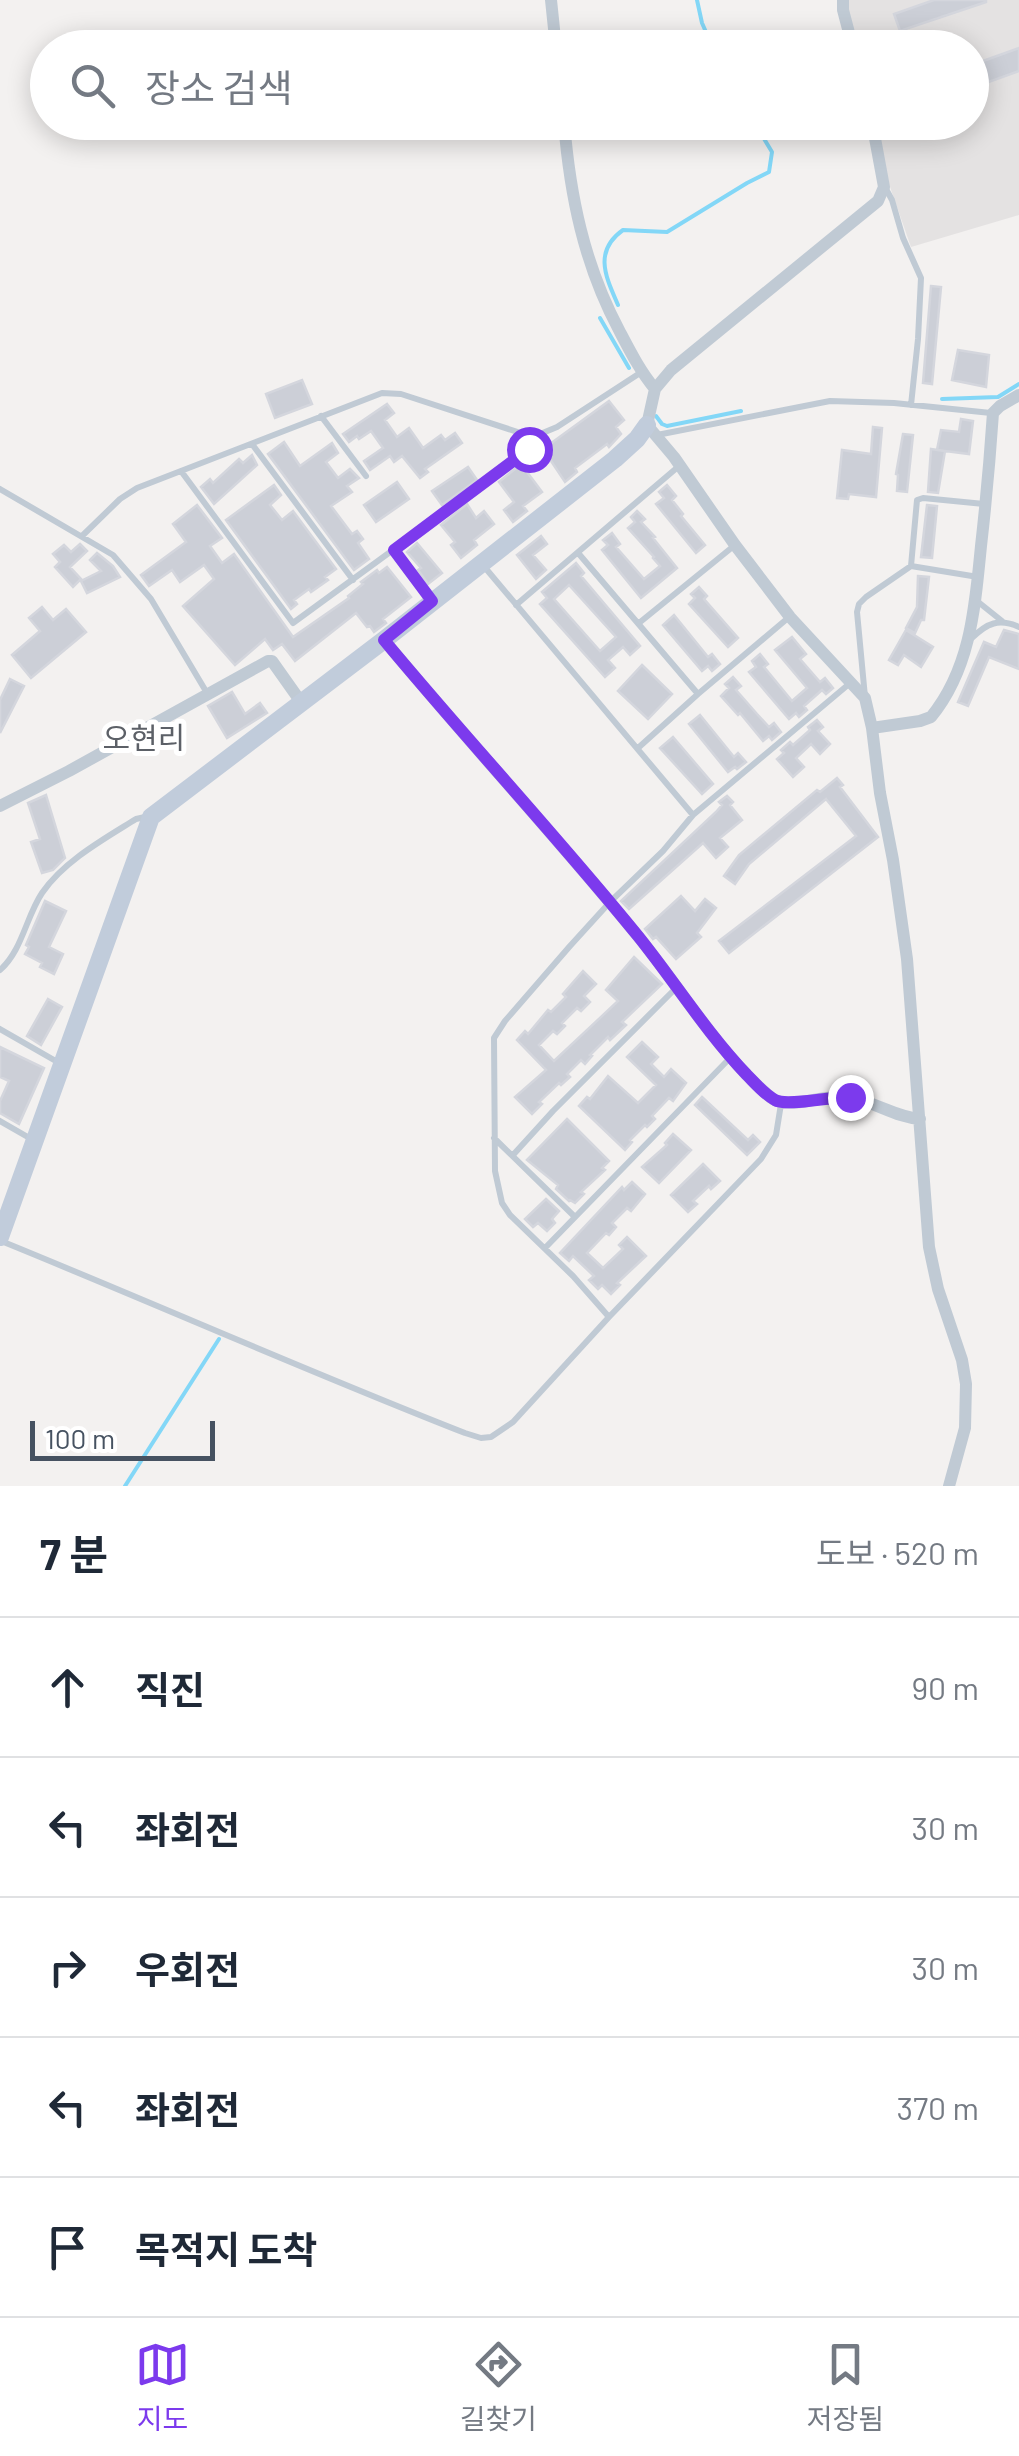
<!DOCTYPE html>
<html lang="ko">
<head>
<meta charset="utf-8">
<style>
	body { margin:0; font-family:Barlow,"Noto Sans KR",sans-serif; background:#f6f6f7; color:#1f2937 }
	.scale { position:absolute; left:30px; bottom:25px; width:185px; box-sizing:border-box; padding-left:10px; border:5px solid #465261; border-top:0; font-size:28px; line-height:35px; white-space:nowrap; color:#465261; -webkit-text-stroke:8px #fff; paint-order:stroke }
	.stop { position:absolute; width:30px; height:30px; margin:-22px; border:8px solid #7c3aed; border-radius:50%; background:#fff }
	.stop.end { background:#7c3aed; border-color:#fff; box-shadow:0 2px 10px #0008 }
	.list { margin:0; padding:0; list-style:none }
	h2 { display:flex; justify-content:space-between; align-items:center; height:130px; margin:0; padding:0 40px; font-size:42px }
	h2 small { font-size:32px; font-weight:400; color:#747a83 }
	.list li { display:grid; grid-template-columns:65px 1fr auto; gap:30px; align-items:center; box-sizing:border-box; height:140px; padding:0 40px; border-top:2px solid #e0e1e3 }
	.list b { display:block; font-size:38px; white-space:nowrap }
	.list em { font-size:32px; font-style:normal; color:#747a83 }
	.icon { flex:none; width:55px; height:55px; fill:none; stroke:currentColor; stroke-width:2; stroke-linecap:round; stroke-linejoin:round }
	.map { position:relative; flex:none; width:1019px; height:1486px; overflow:hidden }
	.search { position:absolute; background:#fff; box-shadow:0 5px 25px #0003; left:30px; right:30px; top:30px; height:110px; display:flex; align-items:center; gap:25px; box-sizing:border-box; padding:0 35px; border-radius:55px; color:#747a83; font-size:38px }
	.sheet { height:830px; background:#fff }
	nav { display:flex; justify-content:space-around; align-items:center; box-sizing:border-box; height:140px; border-top:2px solid #e0e1e3; background:#fff; font-size:28px; color:#747a83 }
	nav a { display:grid; justify-items:center; gap:5px }
	nav .on { color:#7c3aed }
	.map>svg:first-child { display:block }
</style>
</head>
<body>
<div class="map">
<svg width="1019" height="1486" viewBox="0 0 1019 1486">
	<rect width="100%" height="100%" fill="#f3f1f0"/>
	<path fill="#e4e2e2" d="M848,0H1019V215L911,247L889,184L876,123L972,122V48L858,47L849,13Z"/>
	<g fill="none" stroke-linecap="round" stroke-linejoin="round">
		<path stroke="#83d7f7" stroke-width="4" d="M697,0L702,23L713,48
			M618,305C607,279 592,252 623,230L667,232L747,183L769,172L772,152L754,122
			M600,318L629,368
			M942,399L998,397L1019,384
			M656,416L662,424L667,426L741,411
			M125,1486L219,1339"/>
	</g>
	<path fill="#cccfd7" stroke="#d4d6dd" stroke-width="2.5" fill-rule="evenodd" d="M934,0H986V2L900,31L894,14Z
		M1019,48V71L972,88V65Z
		M931,286L941,287L932,384L923,383Z
		M958,350L989,355L986,387L952,380Z
		M302,380L312,404L275,418L266,394Z
		M609,401L624,420L616,427L621,434L609,447L607,444L575,468L577,472L565,482L543,449Z
		M387,404L394,413L385,420L397,437L409,428L423,448L441,435L445,440L455,433L462,443L425,469L428,472L420,478L402,456L394,462L390,456L370,470L364,461L383,448L371,431L359,439L357,436L349,442L343,434Z
		M961,419L973,421L969,454L937,450L941,430L959,432Z
		M873,427L882,428L876,497L849,494L848,499L837,498L842,450L871,454Z
		M903,434L913,435L907,492L897,491L898,475L896,474Z
		M284,442L300,466L332,443L338,453L326,462L338,478L350,469L359,478L347,486L352,492L331,506L352,534L357,531L363,539L358,543L369,559L354,570L268,454Z
		M931,449L945,451L938,493L928,492Z
		M252,455L257,465L214,504L201,487L210,479L213,483L239,459L243,463Z
		M521,464L542,492L523,506L527,511L513,522L504,510L514,502L499,482Z
		M468,467L477,480L442,505L432,491Z
		M397,482L409,499L376,522L364,505Z
		M274,485L281,495L270,505L282,520L293,511L336,569L325,577L328,580L311,592L309,589L294,600L297,604L291,609L226,520Z
		M667,485L676,496L672,500L683,514L681,516L705,545L696,553L656,504L664,498L659,492Z
		M467,504L476,518L484,511L494,524L474,540L477,545L461,558L451,545L455,542L441,525Z
		M197,505L222,538L210,546L222,563L234,554L293,637L349,598L348,596L363,584L361,582L377,570L379,573L387,567L411,597L383,619L386,623L374,632L370,626L367,627L356,613L295,661L282,644L273,650L265,639L235,665L183,606L214,579L204,565L180,582L172,570L149,586L141,575L186,542L173,524Z
		M927,505L937,506L932,558L921,557Z
		M637,511L645,519L641,522L655,537L653,538L677,568L641,598L602,550L608,545L603,540L612,533L620,544L616,547L644,579L660,566L653,558L654,557L628,528L635,522L631,517Z
		M541,536L547,544L533,555L546,570L536,579L517,555Z
		M417,543L442,573L428,584L418,570L421,568L407,552Z
		M80,544L87,551L70,567L81,579L73,587L55,567L60,562L53,554L64,545L71,552Z
		M97,553L113,566L120,577L87,593L81,581L101,571L90,560Z
		M576,563L584,573L581,576L640,646L630,655L623,647L608,660L615,668L605,677L540,604L547,598L542,592ZM569,585L616,637L600,651L554,599Z
		M918,576L929,577L924,620H921L915,633L906,628L917,607Z
		M699,587L707,596L704,599L738,638L728,647L689,604L695,598L691,594Z
		M42,607L53,620L66,609L86,632L31,678L12,655L40,631L29,618Z
		M674,615L708,657L712,654L720,664L712,671L708,666L702,671L663,625Z
		M906,630L933,647L921,667L904,655L898,665L889,660Z
		M1004,630L1019,634V669L989,657L968,706L958,702L984,642L996,647Z
		M792,637L806,654L800,659L820,682L825,678L833,688L826,694L822,690L804,706L807,710L799,717L796,713L789,719L749,672L756,667L752,661L760,654L768,664L764,667L792,701L807,688L775,650Z
		M642,665L672,694L648,719L618,691Z
		M733,677L741,686L736,690L757,714L769,727L774,723L781,732L772,740L769,736L763,741L740,713L738,715L721,696L729,688L725,684Z
		M10,679L24,686L0,733V700Z
		M232,692L245,714L260,703L267,713L227,738L208,706Z
		M700,715L734,757L738,753L746,762L737,769L735,767L728,772L689,724Z
		M817,720L823,727L818,731L830,744L820,754L811,744L796,758L804,767L793,777L777,759L784,753L781,750L790,742L793,745L810,730L808,727Z
		M673,737L713,784L702,794L660,748Z
		M837,778L843,785L840,787L878,837L729,953L719,941L856,836L826,799L749,864L735,884L724,876L739,855L817,790L820,792Z
		M46,795L65,858L53,870L42,873L31,842L40,839L28,803Z
		M727,796L733,802L730,805L742,820L720,838L728,847L716,858L703,843L629,909L621,901L716,812L722,805L719,802Z
		M681,896L695,911L705,899L716,908L697,933L701,937L676,959L656,937L653,939L645,929Z
		M45,901L66,911L49,947L63,954L54,974L40,967L42,963L25,954L29,947L26,945Z
		M634,957L662,984L622,1022L626,1025L610,1040L608,1037L590,1055L592,1056L585,1064L581,1060L567,1074L570,1077L561,1085L559,1083L539,1102L542,1104L532,1114L515,1097L546,1070L517,1040L525,1031L528,1034L548,1010L551,1012L566,997L563,994L583,971L596,984L584,996L590,1002L581,1011L577,1008L562,1023L565,1026L557,1034L553,1031L539,1045L554,1061L618,1001L606,990Z
		M48,999L62,1007L41,1045L27,1036Z
		M642,1042L658,1057L651,1064L664,1077L671,1069L686,1083L673,1101L669,1098L652,1116L655,1119L647,1127L645,1125L630,1140L632,1142L625,1150L579,1106L587,1097L590,1099L608,1076L638,1103L656,1085L627,1057Z
		M0,1047L44,1068L19,1124L0,1113V1101L9,1081L0,1077Z
		M702,1097L748,1140L753,1135L760,1142L747,1155L695,1105Z
		M567,1119L609,1161L602,1168L605,1170L581,1192L584,1194L575,1203L570,1200L569,1201L556,1189L558,1185L527,1160Z
		M673,1134L691,1150L659,1183L642,1167L667,1145L665,1143Z
		M703,1164L720,1181L711,1189L709,1186L693,1201L697,1204L688,1212L671,1195Z
		M632,1182L645,1194L631,1211L627,1208L612,1223L616,1227L609,1235L606,1233L587,1253L603,1268L623,1249L619,1245L627,1237L646,1256L617,1283L620,1285L611,1294L602,1285L598,1289L589,1280L594,1276L573,1256L569,1261L560,1253L622,1187L624,1190Z
		M546,1199L559,1211L552,1219L555,1223L547,1231L538,1223L533,1227L525,1219Z"/>
	<g fill="none" stroke-linecap="round" stroke-linejoin="round">
		<path stroke="#c0cad4" stroke-width="6" d="M886,189L892,200L903,238L921,278L918,339L911,405
			M321,416L366,476
			M657,435L830,401L894,403L991,413
			M252,444L353,580
			M181,471L293,623L501,471L529,449L539,436
			M0,489L113,555L151,599L207,693
			M82,536L120,499L137,488L382,393L401,394L533,437L557,427L640,373
			M394,550L432,601
			M579,554L698,694
			M482,564L693,815L849,684
			M911,566L917,500L923,498L984,504
			M977,601L1002,621
			M516,605L679,466
			M639,623L735,545
			M972,638C987,623 999,618 1019,627
			M865,697L857,612L859,604L866,597L911,566L978,577
			M638,748L698,694L788,618
			M0,970C22,951 26,917 42,893C64,861 104,839 136,819L145,817
			M0,1029L61,1064
			M0,1121L33,1140
			M494,1138L575,1217
			M513,1155L553,1111L676,988
			M1,1241C156,1304 309,1372 465,1433L481,1438L491,1437L513,1422L609,1317L761,1159L776,1135L781,1104
			M545,1248L729,1059
			M609,1317L573,1276L510,1215L502,1203L495,1171L494,1038L505,1021L570,946L610,902L663,851L693,815"/>
		<path stroke="#c0cad4" stroke-width="12" d="M551,0L556,48
			M843,0V10L853,48
			M564,122C570,196 584,264 619,330C630,351 640,371 655,389
			M872,122L884,187L878,201L671,370L655,389L647,425L674,457L735,545L790,617L865,698L872,728L880,793L893,860L907,959L929,1247L938,1289L962,1360L966,1384L965,1428L949,1486
			M384,640C467,740 555,835 637,935C674,980 705,1031 745,1073C754,1082 763,1092 773,1099C788,1109 821,1096 840,1097C869,1097 892,1117 920,1119
			M872,728L920,721L931,717C971,668 975,606 981,546C986,502 990,457 993,413L1000,406L1019,395
			M0,806L69,771L268,661H272L301,702"/>
		<path stroke="#c1ccdb" stroke-width="18" d="M0,1237L151,817L384,640L615,459L637,439L647,425"/>
	</g>
	<g fill="none" stroke-linecap="round" stroke-linejoin="round">
		<path stroke="#7c3aed" stroke-width="12" d="M529,449L394,550L432,601L384,640C467,740 556,835 638,936C675,982 706,1032 747,1075C755,1083 764,1094 775,1100C787,1107 832,1096 850,1097"/>
	</g>
	<g text-anchor="middle" stroke-width="10" stroke-linejoin="round" paint-order="stroke">
		<g font-size="30" fill="#5c6067" stroke="#fff">
			<text x="144" y="749">오현리</text>
		</g>
	</g>
</svg>
<div class="scale">100 m</div>
<div class="stop" style="left:529px;top:449px"></div>
<div class="stop end" style="left:850px;top:1097px"></div>
<div class="search"><svg class="icon" aria-label="search" viewBox="0 0 24 24"><circle cx="10" cy="10" r="6"/><path d="M15 15l6 6"/></svg>장소 검색</div>
</div>
<section class="sheet">
<h2>7 분<small>도보 · 520 m</small></h2>
<ul class="list">
<li><svg class="icon" aria-label="ahead" viewBox="0 0 24 24"><path d="M12 20V5M6 11l6-6 6 6"/></svg><div><b>직진</b></div><em>90 m</em></li>
<li><svg class="icon" aria-label="left" viewBox="0 0 24 24"><path d="M17 20v-9H6M10 6l-5 5 5 5"/></svg><div><b>좌회전</b></div><em>30 m</em></li>
<li><svg class="icon" aria-label="right" viewBox="0 0 24 24"><path d="M7 20v-9h11M14 6l5 5-5 5"/></svg><div><b>우회전</b></div><em>30 m</em></li>
<li><svg class="icon" aria-label="left" viewBox="0 0 24 24"><path d="M17 20v-9H6M10 6l-5 5 5 5"/></svg><div><b>좌회전</b></div><em>370 m</em></li>
<li><svg class="icon" aria-label="arrive" viewBox="0 0 24 24"><path d="M6 21V4h12l-3 4 3 4H6"/></svg><div><b>목적지 도착</b></div></li>
</ul>
</section>
<nav>
<a class="on"><svg class="icon" aria-label="map" viewBox="0 0 24 24"><path d="M3 6l6-2 6 2 6-2v14l-6 2-6-2-6 2zM9 4v14M15 6v14"/></svg>지도</a>
<a><svg class="icon" aria-label="directions" viewBox="0 0 24 24"><path d="M12 3l9 9-9 9-9-9zM9 14v-3h6M13 9l2 2-2 2"/></svg>길찾기</a>
<a><svg class="icon" aria-label="saved" viewBox="0 0 24 24"><path d="M7 4h10v16l-5-4-5 4z"/></svg>저장됨</a>
</nav>
</body>
</html>
